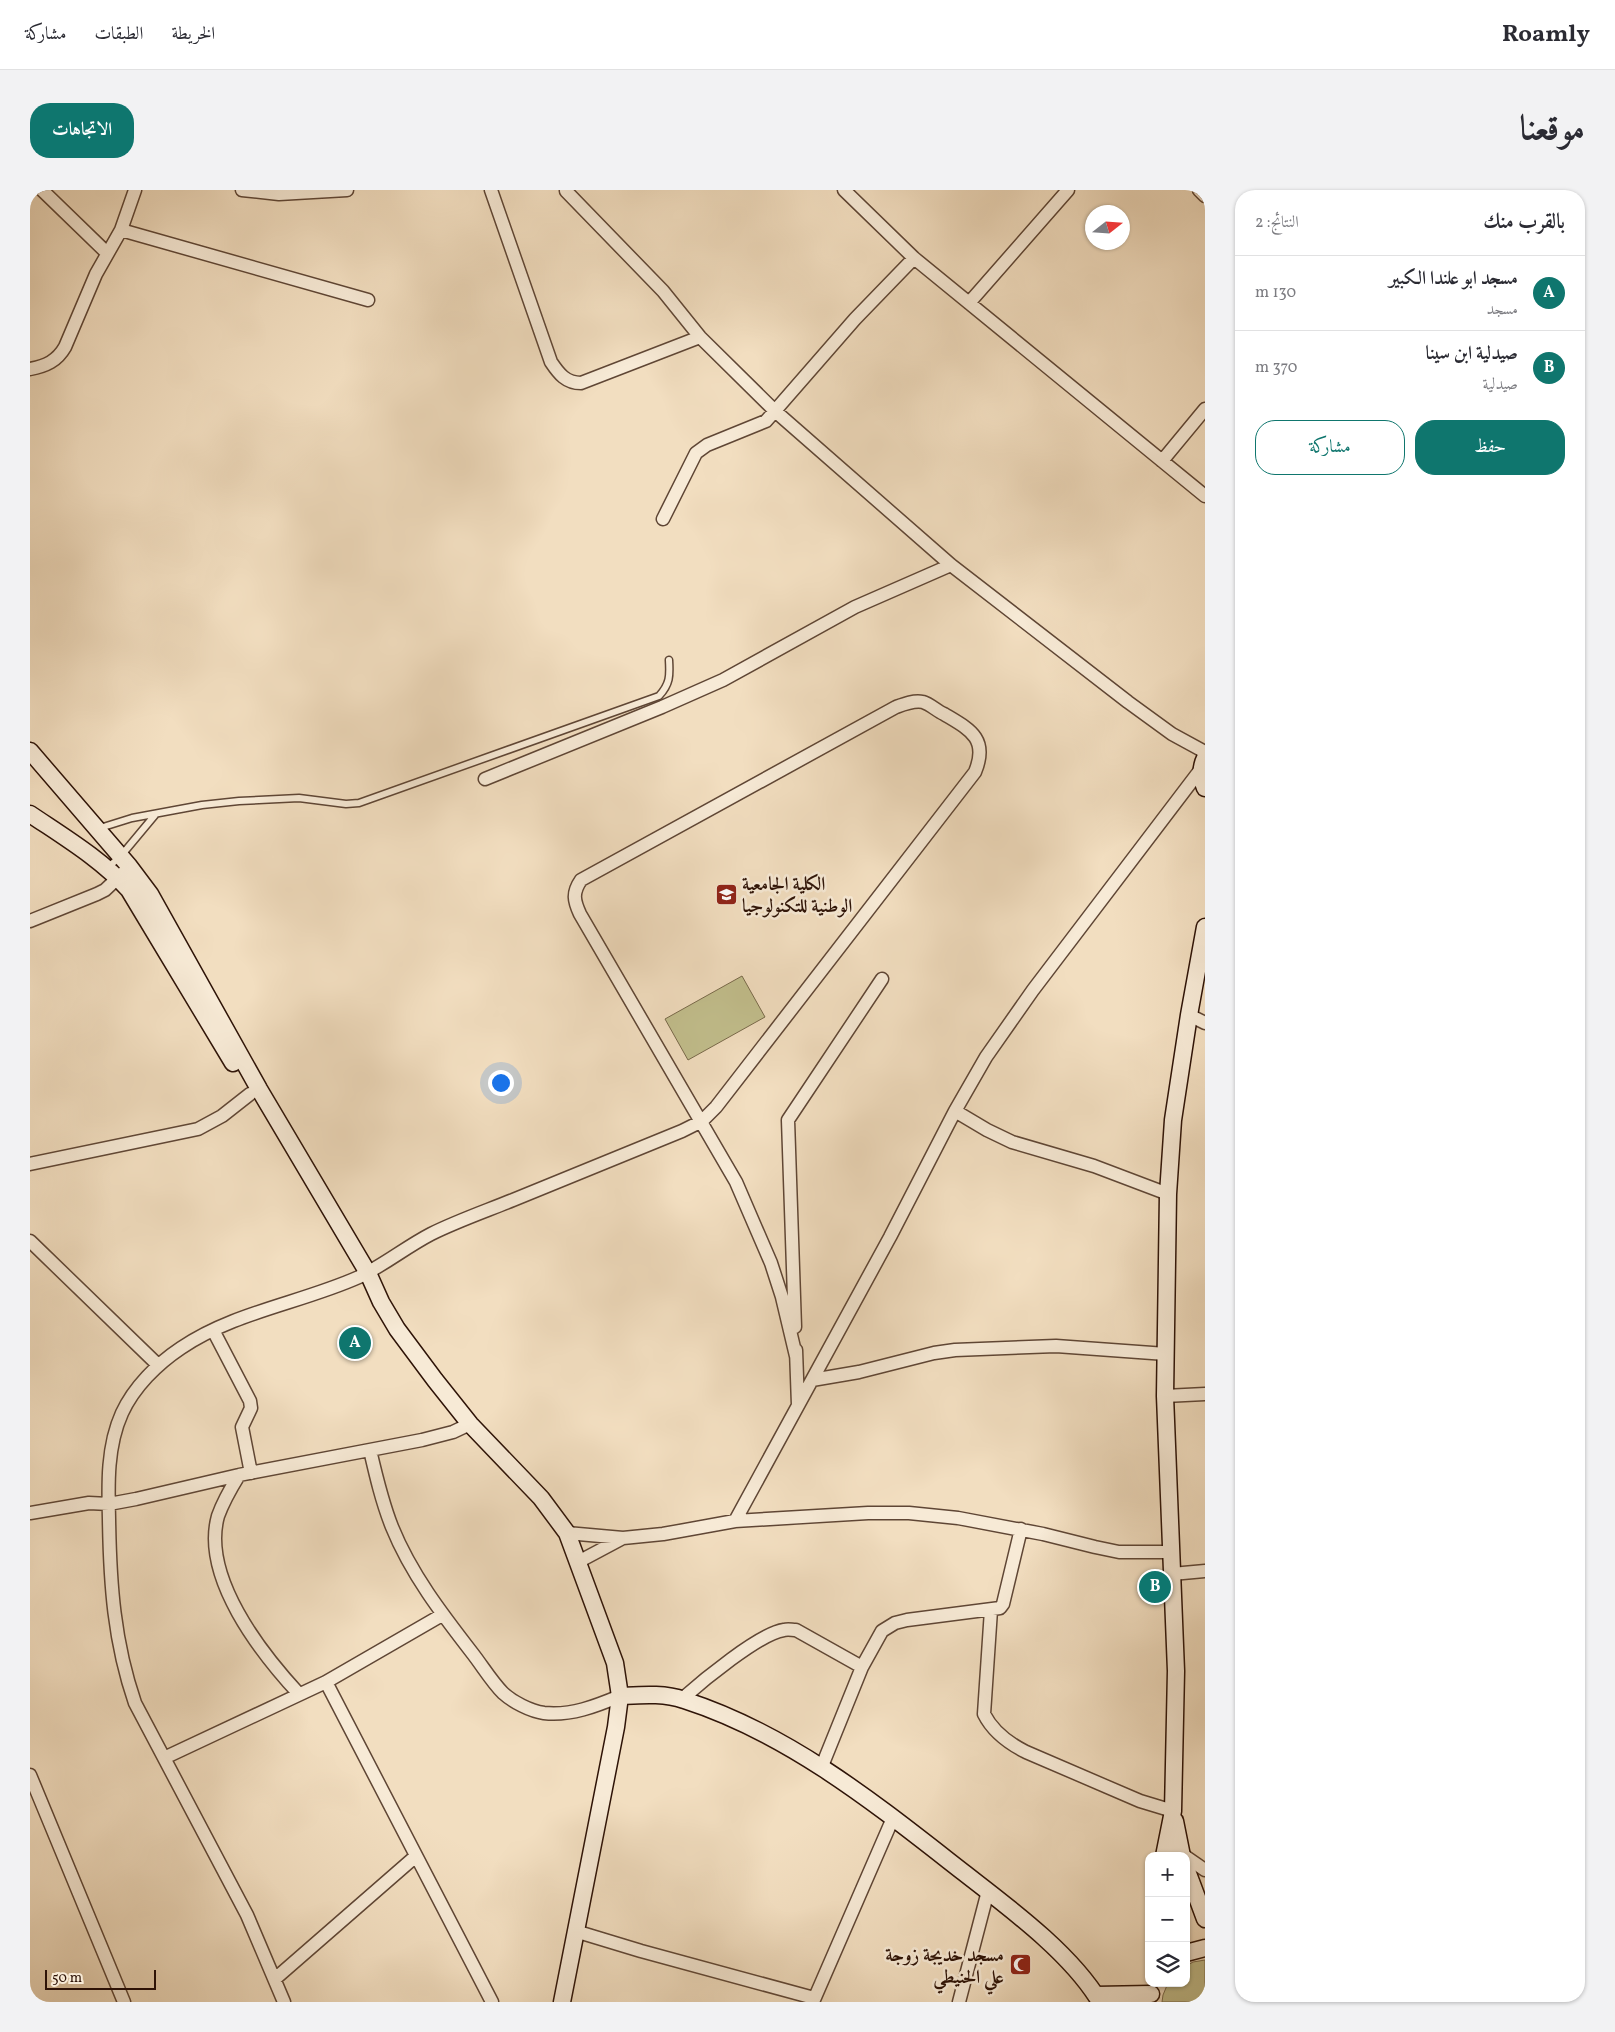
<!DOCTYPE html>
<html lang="ar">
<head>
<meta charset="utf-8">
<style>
	body { margin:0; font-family:Vollkorn,Amiri,serif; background:#f2f2f3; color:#2b2b33; direction:rtl }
	.controls { position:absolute; right:15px; bottom:15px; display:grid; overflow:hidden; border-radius:10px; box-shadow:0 1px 4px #0004 }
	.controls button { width:45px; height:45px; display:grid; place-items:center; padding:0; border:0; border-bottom:1px solid #e1e1e2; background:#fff; color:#2b2b33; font:25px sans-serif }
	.compass { position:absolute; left:1055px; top:15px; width:45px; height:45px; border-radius:50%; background:#fff; box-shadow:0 1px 4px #0004; rotate:73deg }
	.scale { position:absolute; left:15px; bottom:12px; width:111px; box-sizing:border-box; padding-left:5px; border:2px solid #2e1307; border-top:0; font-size:14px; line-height:18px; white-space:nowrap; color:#2e1307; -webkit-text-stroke:4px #f7ead6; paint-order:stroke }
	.you { position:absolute; left:470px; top:892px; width:18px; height:18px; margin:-12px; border:4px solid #fff; border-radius:50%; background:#1a73e8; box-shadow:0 0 0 8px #1a73e833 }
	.badge { display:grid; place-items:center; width:32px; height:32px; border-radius:50%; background:#0f766e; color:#fff; font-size:16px; font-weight:700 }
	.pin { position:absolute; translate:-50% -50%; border:2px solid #fff; box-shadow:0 1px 5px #0006 }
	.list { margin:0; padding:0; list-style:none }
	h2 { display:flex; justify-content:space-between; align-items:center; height:65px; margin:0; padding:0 20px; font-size:21px }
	h2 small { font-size:16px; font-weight:400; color:#7c7c81 }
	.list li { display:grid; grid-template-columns:32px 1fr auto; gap:15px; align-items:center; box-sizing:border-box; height:75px; padding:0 20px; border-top:1px solid #e1e1e2 }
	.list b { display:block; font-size:19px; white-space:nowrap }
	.list p { margin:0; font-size:16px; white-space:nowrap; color:#7c7c81 }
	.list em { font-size:16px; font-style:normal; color:#7c7c81 }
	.actions { display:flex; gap:10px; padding:15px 20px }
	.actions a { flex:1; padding:11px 0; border:1px solid #0f766e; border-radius:20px; text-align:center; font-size:18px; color:#0f766e }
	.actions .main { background:#0f766e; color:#fff }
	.icon { flex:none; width:28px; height:28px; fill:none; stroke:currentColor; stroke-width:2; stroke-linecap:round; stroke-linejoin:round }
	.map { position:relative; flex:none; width:1175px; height:1812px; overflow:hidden; direction:ltr; border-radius:20px }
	header { display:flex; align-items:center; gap:30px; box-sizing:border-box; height:70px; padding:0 25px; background:#fff; border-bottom:1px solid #e1e1e2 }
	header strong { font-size:24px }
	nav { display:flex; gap:28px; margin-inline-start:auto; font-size:18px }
	.intro { display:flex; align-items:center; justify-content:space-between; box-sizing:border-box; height:120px; padding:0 30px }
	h1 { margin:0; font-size:35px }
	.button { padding:12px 22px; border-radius:20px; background:#0f766e; color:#fff; font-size:18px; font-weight:700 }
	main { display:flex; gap:30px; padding:0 30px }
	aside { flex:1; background:#fff; border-radius:20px; box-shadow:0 1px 4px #0004 }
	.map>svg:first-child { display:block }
</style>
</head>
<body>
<header>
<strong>Roamly</strong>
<nav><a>الخريطة</a><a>الطبقات</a><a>مشاركة</a></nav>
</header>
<div class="intro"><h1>موقعنا</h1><a class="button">الاتجاهات</a></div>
<main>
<aside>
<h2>بالقرب منك<small>النتائج: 2</small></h2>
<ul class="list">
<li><span class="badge">A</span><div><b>مسجد ابو علندا الكبير</b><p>مسجد</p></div><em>130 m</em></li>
<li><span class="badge">B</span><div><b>صيدلية ابن سينا</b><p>صيدلية</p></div><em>370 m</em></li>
</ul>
<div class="actions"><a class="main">حفظ</a><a>مشاركة</a></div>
</aside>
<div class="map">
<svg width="1175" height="1812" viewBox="0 0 1175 1812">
	<rect width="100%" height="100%" fill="#f2dec0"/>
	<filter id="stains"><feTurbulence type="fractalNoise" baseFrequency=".004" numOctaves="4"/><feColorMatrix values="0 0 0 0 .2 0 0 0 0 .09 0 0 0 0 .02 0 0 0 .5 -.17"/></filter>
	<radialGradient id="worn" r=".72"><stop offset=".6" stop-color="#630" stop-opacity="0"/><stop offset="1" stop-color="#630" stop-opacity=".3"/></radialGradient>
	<path fill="#c2bf8d" stroke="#78694a" d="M712,786L735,827L658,870L635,829Z
		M1175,1770V1812H1132L1133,1805L1138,1793H1156V1776L1163,1772Z"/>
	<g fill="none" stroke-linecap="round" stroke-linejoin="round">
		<defs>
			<path id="lane" d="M70,638L102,628L172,615L209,611L269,608L316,614L329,613L629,506C640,494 640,486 639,470
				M77,678L90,667L125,625"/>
			<path id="street" d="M12,0L77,63
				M212,0L249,4L317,0
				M461,0L521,172C529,184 536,193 551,193L670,147
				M814,0L884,68L1175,306
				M1169,0L1175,6
				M536,1L633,101L670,147L745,221L921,375L1098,512L1142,544L1175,562
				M91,40L338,110
				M939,113L1038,0
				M0,179C16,176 27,171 35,157L66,84L91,40L105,0
				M1132,271L1175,219
				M633,329L666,263L677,255L736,231L825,129L884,68
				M455,589L632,517L693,490L825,417L921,375
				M0,731L67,704L75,700L94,682
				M1159,825L1175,833
				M925,921L957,940L982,952L1064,976L1138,1004
				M0,974L168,939L192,926L220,904
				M0,1051L128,1175
				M765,1137L758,930L852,789
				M183,1140L220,1211L221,1218L212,1237L221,1283
				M766,1160L768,1215
				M782,1190L829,1182L904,1163L925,1160L1026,1156L1136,1164
				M1135,1206L1175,1204
				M340,1260C346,1286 352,1312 362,1337C381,1384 412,1424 443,1464C453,1477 462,1492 473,1503C483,1512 500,1521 514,1523C541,1526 566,1516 590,1506
				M209,1285C201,1298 193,1312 188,1326C171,1387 231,1463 269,1504
				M0,1323L59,1313L79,1314L106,1309L209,1285L392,1250L423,1242L440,1234
				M705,1331L860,1047L925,921L956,867L1003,800L1171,579
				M537,1343L593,1348L633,1344L705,1331L838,1323H879L928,1328L1013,1344L1065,1357L1089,1362H1142
				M548,1372L593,1348
				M1142,1384L1175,1381
				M961,1420L954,1524C963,1542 978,1553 996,1562L1110,1611L1143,1621
				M296,1492L462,1812
				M652,1509C671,1492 730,1443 754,1440C758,1439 762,1440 766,1440L832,1477
				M134,1568L296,1492L412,1425
				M792,1576L832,1477L852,1441L865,1433L877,1430L970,1418L973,1414L991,1339
				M0,1585L94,1812
				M1156,1667L1175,1680
				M545,1741L611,1761L784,1808
				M246,1788L386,1666
				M254,1812L217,1725L105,1513C84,1452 80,1394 79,1329C78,1294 77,1256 92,1223C104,1197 127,1174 151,1158C204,1122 271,1113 329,1087C354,1075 376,1057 401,1044C427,1031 456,1021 483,1010C540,987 596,964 652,941L672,931L686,917L945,582C959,548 939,539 914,524C907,521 900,514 893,512C884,510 874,514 866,517L551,690C542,703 544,711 550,724L706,992L741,1073L752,1107L766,1166
				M783,1812L863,1628
				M929,1812L958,1701"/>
			<path id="secondary" d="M0,561L99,676L120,704L229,899L338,1083L351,1112L367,1139L405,1190L440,1234L511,1308L537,1343L585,1473L590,1506L586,1537L532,1812
				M1175,568C1170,578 1171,588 1175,598
				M0,624C34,647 71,669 99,700L203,873
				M590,1506C612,1505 634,1503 654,1510C760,1544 847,1615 933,1682C978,1717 1041,1763 1070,1812
				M1145,1631L1152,1666
				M1134,1666L1143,1621L1146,1481L1135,1206L1138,1004L1143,930L1159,825L1175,737
				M1156,1678L1175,1729
				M1156,1763L1175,1758
				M1066,1805L1121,1804"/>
		</defs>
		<use href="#lane" stroke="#5f4635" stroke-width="9"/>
		<use href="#street" stroke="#5f4635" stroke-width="15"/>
		<use href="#secondary" stroke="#2e1307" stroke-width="19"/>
		<use href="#lane" stroke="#f7ead6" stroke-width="6"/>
		<use href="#street" stroke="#f7ead6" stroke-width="12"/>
		<use href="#secondary" stroke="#f7ead6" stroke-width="16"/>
	</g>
	<defs>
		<symbol id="university-square" viewBox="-11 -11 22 22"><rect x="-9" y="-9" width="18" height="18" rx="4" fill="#8f2418" stroke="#f7ead6"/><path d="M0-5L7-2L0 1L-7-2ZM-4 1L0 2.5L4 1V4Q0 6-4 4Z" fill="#fff"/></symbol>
		<symbol id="mosque-square" viewBox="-11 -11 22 22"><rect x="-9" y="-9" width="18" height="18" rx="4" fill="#8f2418" stroke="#f7ead6"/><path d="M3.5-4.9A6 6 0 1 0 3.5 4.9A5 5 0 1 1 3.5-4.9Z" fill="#fff"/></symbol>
	</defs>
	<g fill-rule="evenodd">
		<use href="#university-square" x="684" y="692" width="25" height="25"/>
		<use href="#mosque-square" x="978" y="1762" width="25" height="25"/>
	</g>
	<g text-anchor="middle" stroke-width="5" stroke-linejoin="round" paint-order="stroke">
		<g font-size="19" font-weight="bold" fill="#2e1307" stroke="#f7ead6" text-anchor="start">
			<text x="712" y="700">الكلية الجامعية<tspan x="712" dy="22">الوطنية للتكنولوجيا</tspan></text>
			<text x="974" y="1771" text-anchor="end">مسجد خديجة زوجة<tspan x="974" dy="22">علي الحنيطي</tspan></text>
		</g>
	</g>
	<rect width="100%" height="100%" filter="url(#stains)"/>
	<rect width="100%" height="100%" fill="url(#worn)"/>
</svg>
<div class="controls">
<button>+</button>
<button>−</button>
<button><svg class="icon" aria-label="layers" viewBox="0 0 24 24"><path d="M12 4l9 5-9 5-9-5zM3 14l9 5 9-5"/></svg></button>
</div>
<svg class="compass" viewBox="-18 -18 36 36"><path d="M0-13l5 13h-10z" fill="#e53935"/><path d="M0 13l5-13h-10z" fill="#7c7c81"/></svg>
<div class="scale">50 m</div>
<div class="you"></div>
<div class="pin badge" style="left:325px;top:1153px">A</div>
<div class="pin badge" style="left:1125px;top:1397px">B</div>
</div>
</main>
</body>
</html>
